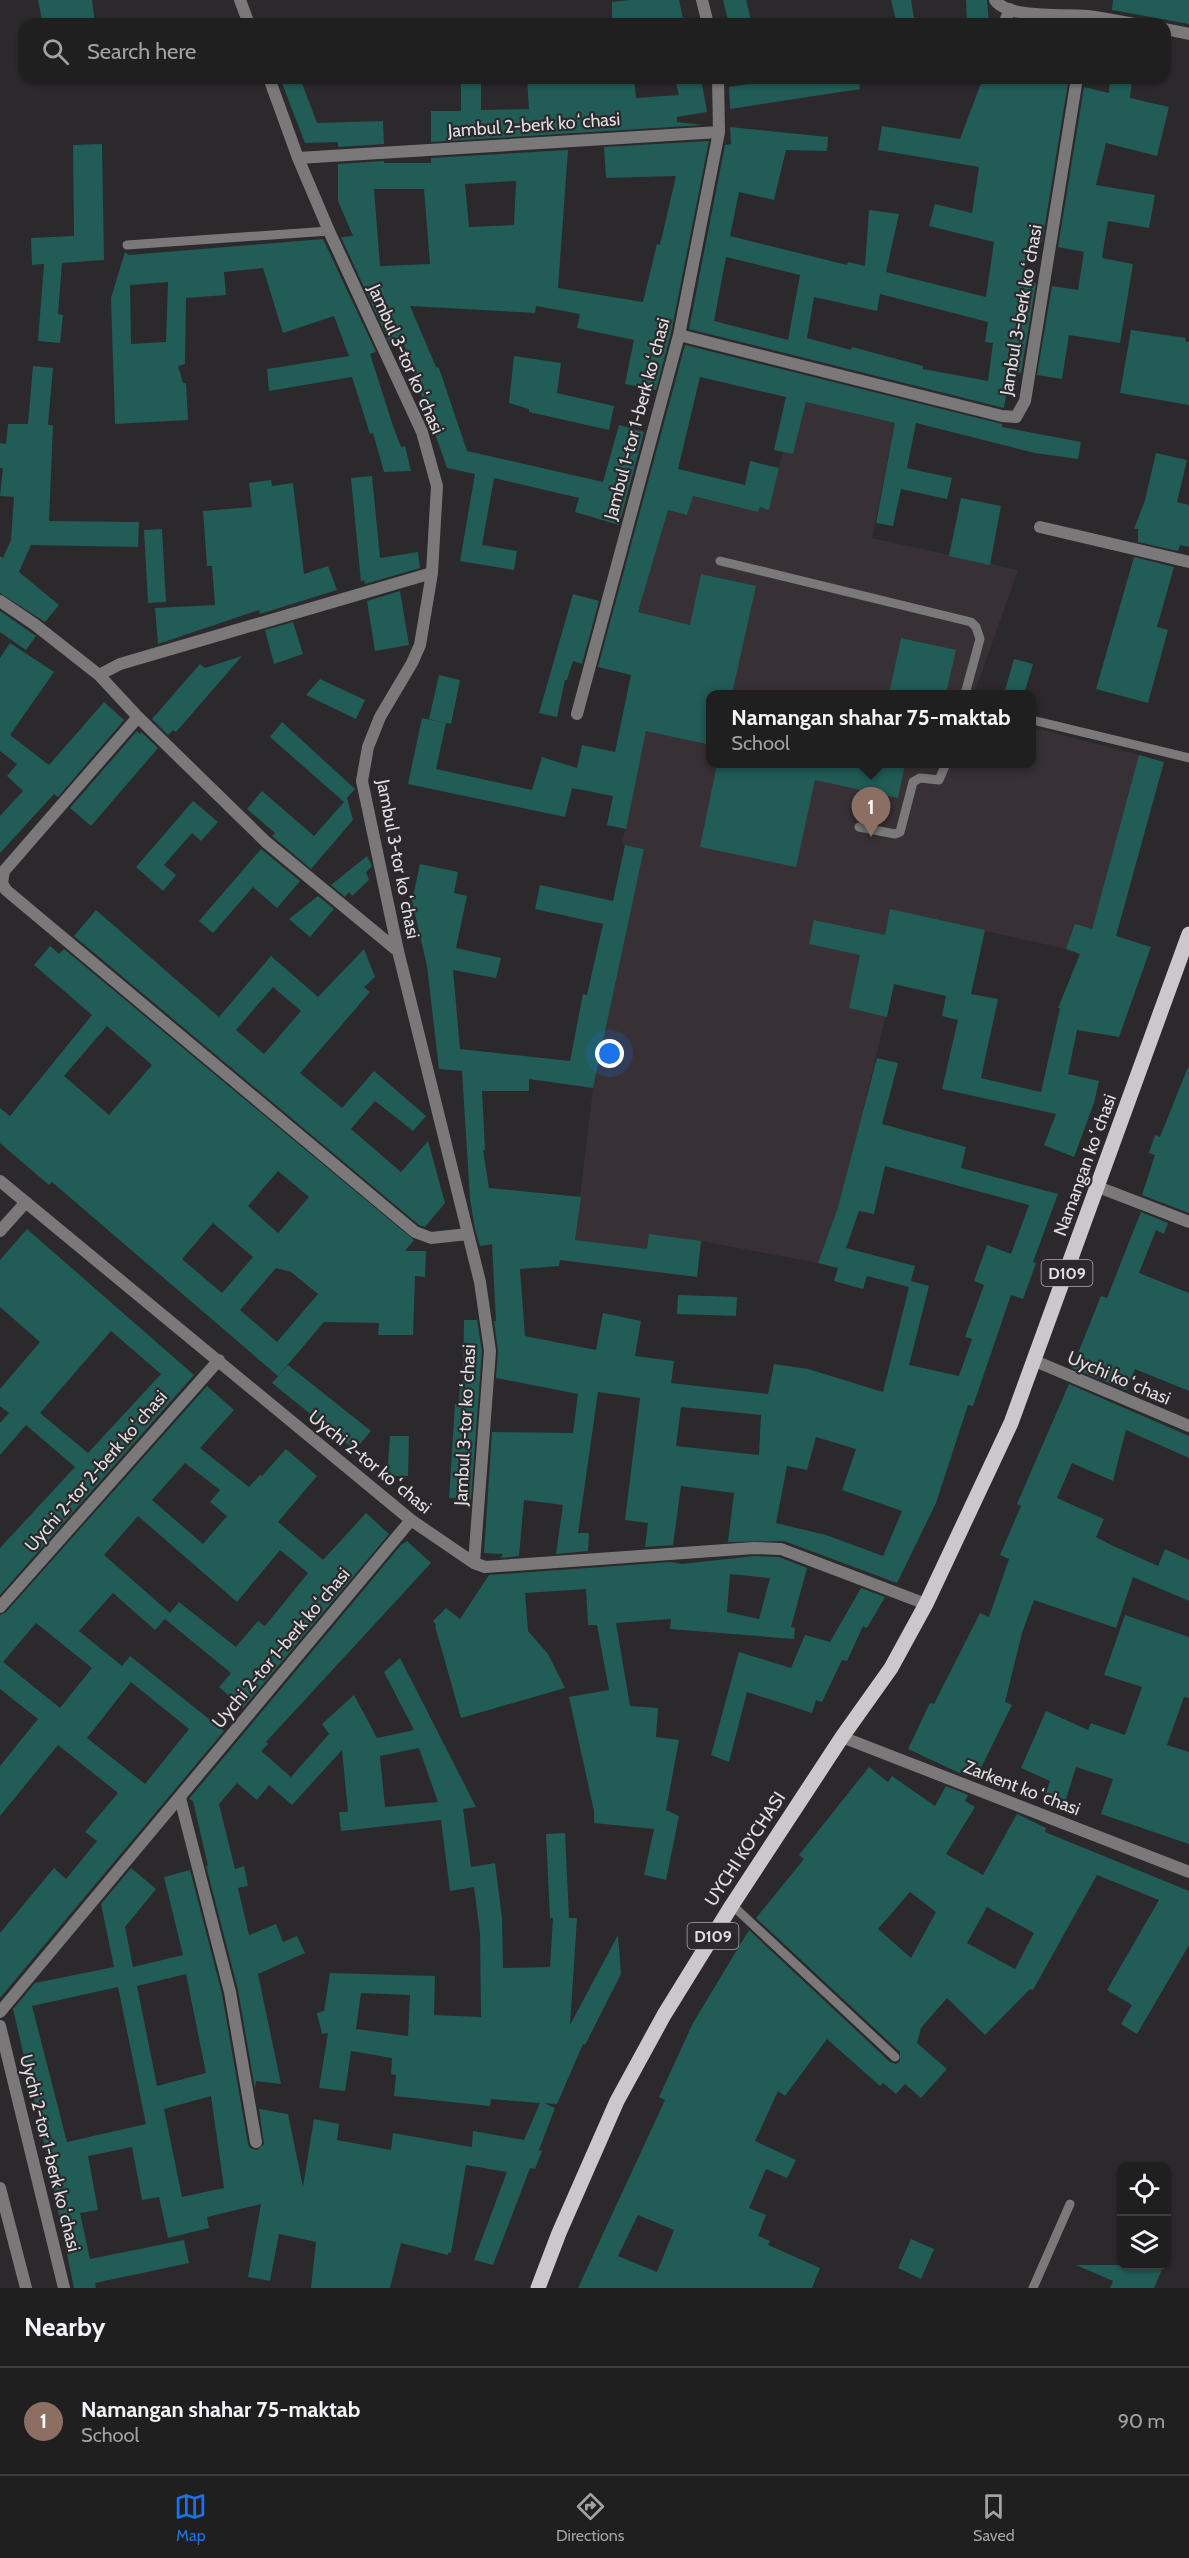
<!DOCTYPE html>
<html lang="en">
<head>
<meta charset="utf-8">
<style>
	body { margin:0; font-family:Cabin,sans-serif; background:#2d2c2d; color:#f1f3f6 }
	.controls { position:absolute; right:18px; bottom:18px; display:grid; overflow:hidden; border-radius:12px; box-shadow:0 2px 4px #0004 }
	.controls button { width:54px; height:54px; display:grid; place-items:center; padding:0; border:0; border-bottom:2px solid #3d3d3e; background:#201f20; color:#f1f3f6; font:30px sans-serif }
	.you { position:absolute; left:610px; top:1054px; width:21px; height:21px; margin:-15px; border:4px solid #fff; border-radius:50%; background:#1a73e8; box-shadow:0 0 0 9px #1a73e833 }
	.badge { display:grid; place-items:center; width:39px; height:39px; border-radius:50%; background:#1a73e8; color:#fff; font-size:20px; font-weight:700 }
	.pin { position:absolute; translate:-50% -50px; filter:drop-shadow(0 2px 3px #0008) }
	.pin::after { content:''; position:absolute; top:32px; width:21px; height:18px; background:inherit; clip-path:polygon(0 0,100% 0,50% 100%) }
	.popup { position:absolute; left:706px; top:690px; width:330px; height:78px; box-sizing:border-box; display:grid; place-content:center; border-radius:12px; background:#201f20; filter:drop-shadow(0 2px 4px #0005); font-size:20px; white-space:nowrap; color:#a2a2a5 }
	.popup b { font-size:22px; color:#f1f3f6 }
	.popup::after { content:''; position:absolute; left:50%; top:100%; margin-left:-12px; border:12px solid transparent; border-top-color:#201f20 }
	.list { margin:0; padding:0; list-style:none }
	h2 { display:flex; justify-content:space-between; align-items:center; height:78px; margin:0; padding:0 24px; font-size:26px }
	h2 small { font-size:20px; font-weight:400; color:#a2a2a5 }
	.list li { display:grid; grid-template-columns:39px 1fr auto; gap:18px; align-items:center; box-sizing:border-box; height:108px; padding:0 24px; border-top:2px solid #3d3d3e }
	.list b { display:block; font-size:22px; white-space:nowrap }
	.list p { margin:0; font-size:20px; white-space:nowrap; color:#a2a2a5 }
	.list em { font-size:20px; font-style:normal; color:#a2a2a5 }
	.icon { flex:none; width:33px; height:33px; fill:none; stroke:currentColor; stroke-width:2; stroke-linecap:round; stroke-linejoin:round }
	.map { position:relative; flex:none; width:1189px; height:2288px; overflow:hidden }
	.search { position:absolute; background:#201f20; box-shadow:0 2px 4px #0004; left:18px; right:18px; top:18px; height:66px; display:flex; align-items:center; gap:15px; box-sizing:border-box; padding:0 21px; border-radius:18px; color:#a2a2a5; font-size:22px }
	.sheet { height:186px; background:#201f20 }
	nav { display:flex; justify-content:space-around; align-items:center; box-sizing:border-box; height:84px; border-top:2px solid #3d3d3e; background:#201f20; font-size:16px; color:#a2a2a5 }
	nav a { display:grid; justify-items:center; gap:3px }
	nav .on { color:#1a73e8 }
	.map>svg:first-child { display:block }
</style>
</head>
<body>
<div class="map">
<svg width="1189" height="2288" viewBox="0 0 1189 2288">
	<rect width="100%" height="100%" fill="#2b292b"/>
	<path fill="#373136" d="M806,402L895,423L872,538L1018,570L974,694H710V764H1032V727L1139,755L1092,929L1066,949L910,914L856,1140L838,1207L818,1263L701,1241L647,1249L575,1240L593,1088L644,849L622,844L661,660L638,612L668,510L687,515L693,496L758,512L760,507L769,509L783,452L793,454Z"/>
	<path fill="#215c57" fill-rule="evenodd" d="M38,0H92L95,24H43Z
		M629,0H679L684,24H612V2Z
		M723,0H746L752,24H729Z
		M891,0H911L915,24H897Z
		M966,0H987L989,24H967Z
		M1113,0H1189V24L1112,10Z
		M280,78H300L317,123L383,121L384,144L338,147V142L305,143Z
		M461,78H481V110L529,109L527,78H634L636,98L679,95L675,78H701L707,112L677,117V122L703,125L431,142V111H461Z
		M786,78H859L860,89L730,109L729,87Z
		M983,78H1066L1065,82L1068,83L1042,243L1028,240L1022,281L1036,283L1021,373L1010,371L1004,408L689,329L725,145L731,144L730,127L828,137L827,151L786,150L774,200L739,192L730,236L847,265L848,262L865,266L869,210L899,214L886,272L986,297L994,242L929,226L935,204L972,213L979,167L878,150L882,126L960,139ZM726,257L800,275L788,340L714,321ZM880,294L988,322L985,342L993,343L988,381L923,369V366L852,347L851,350L807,338L814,297L877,311Z
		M1110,78H1132L1130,98L1169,107L1157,156L1106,143L1096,185L1155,195L1149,228L1108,221L1102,258L1133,264L1120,343L1069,335L1062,379L1037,375L1052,286L1078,290L1084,252L1058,247L1084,87L1109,93Z
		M709,141L671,333L656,390L625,384L634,340L577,328L580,314L536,306L535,313L410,306L436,367L439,368L467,451L603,482L619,425L644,432L619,525L575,512L579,498L494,478L482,545L517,551L514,570L460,561L475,474L447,468L403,342L391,346L341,237L353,236L338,201V164L384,161V163H431V158L568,150L558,288L643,302L657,244L660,245L676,176L606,178L604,147ZM516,181L514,225L469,227L465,184ZM374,189H424L430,264L380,266Z
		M102,144L104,260L62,263L58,314L63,315L60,343L38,341L44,264L32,265L31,238L74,236L73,145Z
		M323,239L376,352L370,354L393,426L401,447L405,446L411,471L384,472L373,433L370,434L352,377L269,391L267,369L349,356L334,316L283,333L263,268L224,272L226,295L186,298L185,364L178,366L183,383H186L188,420L115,424L111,298L125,252L129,255ZM168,282L166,342L131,344L130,285Z
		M1131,330L1186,338L1185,341L1189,342V405L1120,393Z
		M685,345L1002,424V427L1081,442L1078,459L1035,453L916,423L907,468L952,478L947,499L901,489L893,526L876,523L895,423L806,402L793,454L774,450L786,397L700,377L678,469L745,485L750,461L779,468L769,510L760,507L758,512L693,496L687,515L668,510L638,612L690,625L701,574L756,586L732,694H711V745L646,731L626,829L607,825L613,796L572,788L565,817L408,784L422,718L446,723L436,769L532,790L542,757L577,768L582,745L615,752L631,675L598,667Z
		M514,356L561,363L557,393L614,406L609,430L529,412V409L509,403Z
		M33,366L53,368L48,425H53L49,521L139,522L138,547L31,545L19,572L59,605L45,622L0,593V556L3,558L11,540L14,497L0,496L3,468H0V443L6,444L8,424H28Z
		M1156,453L1187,460L1177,502L1189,505V547L1180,545L1178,551L1138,542V529H1134L1145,500Z
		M372,476L380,558L418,552L420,568L365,584L364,580L361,582L351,478Z
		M271,480L272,486L293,483L304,574L328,566L337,590L260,614L259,610L158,644L155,608L215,605L212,566H207L203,511L252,507L249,483Z
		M961,498L1001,506L990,565L949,556Z
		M162,529L166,602L148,603L144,530Z
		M1134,557L1174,567L1157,627L1168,630L1148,703L1096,689Z
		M400,591L409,645L375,651L367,601Z
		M573,594L599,601L582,664L573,661L567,680H565L557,717L539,713Z
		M0,611L36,636L26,650L0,632Z
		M293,622L303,654L274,664L265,630Z
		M901,638L956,650L946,694H889Z
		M10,643L54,672L10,735L49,765L104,702L124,720L58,797L54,794L0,853V816L23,791L7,776L17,764L0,751V658Z
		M242,656L176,732L173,730L168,735L152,719L200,664L205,668Z
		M1014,659L1033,664L1024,694H1004Z
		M439,675L460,680L451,724L429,719Z
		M320,679L365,700L356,719L306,695Z
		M282,722L355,789L347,798L353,820L311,869L272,836L275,833L247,809L262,791L314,836L344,802L270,737Z
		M137,731L140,734L141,732L158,748L91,826L70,808Z
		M1139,755L1164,762L1116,936L1151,947L1119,1037L1077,1030L1068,1074L1099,1081L1094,1103L1074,1157L1044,1145L1056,1114L942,1089L958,1020L942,1016L946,996L894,984L887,1017L849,1008L860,955L809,944L814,920L885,935L890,909L985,930L971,994L998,999L981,1078L1041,1092L1060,1008H1058L1080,954L1066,949L1075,924L1092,929Z
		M717,764H905L898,798L815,780L796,867L700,847Z
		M193,801L218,822L201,841L192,833L164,865L176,875L163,891L136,867Z
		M625,845L644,849L593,1088L529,1079V1091H482L485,1150H483L489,1188L581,1197L575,1240L647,1249L649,1234L701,1241L697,1277L560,1260L559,1266L520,1269L525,1336L596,1350L603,1313L641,1321L635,1356L674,1361L671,1383L768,1394L774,1364L808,1369L883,1392L909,1287L867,1276L863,1289L834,1281L838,1268L818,1263L838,1207L877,1058L898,1063L882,1124L966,1147L961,1168L1058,1194L1033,1262L1036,1263L1023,1299L1011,1295L973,1406L968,1405L936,1503L897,1583L784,1541L728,1542L734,1493L681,1486L673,1545L645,1547L648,1523L625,1520L640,1398L598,1392L578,1533H589L588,1551L556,1554L563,1505L524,1500L519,1556L501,1558L503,1554L484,1553L492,1432L573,1433L578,1394L496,1378L498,1351L494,1321H496L492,1244L480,1246L475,1229L470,1199L462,1071L439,1069L427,966L412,901L420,864L458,872L454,893L467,896L456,948L501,958L496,978L453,970L460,1049L570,1061L583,994L587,995L603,924L535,909L540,885L613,901ZM885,1166L1029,1205L1011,1254L987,1245L974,1281L984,1285L965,1337L972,1339L959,1376L909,1365L929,1286L911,1281L915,1266L846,1248L859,1211L874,1214ZM681,1407L761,1415L759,1455L676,1446ZM816,1437L856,1449L842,1490L902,1511L883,1556L826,1535L776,1523L787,1466L807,1470Z
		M261,849L300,881L277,908L253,887L213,933L199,921Z
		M367,856L372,866L366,872L369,880L352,896L349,892L345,897L331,885Z
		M318,896L334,909L310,937L289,919Z
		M96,910L219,1017L271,956L318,997L364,949L375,977L364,987L370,992L300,1073L342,1108L374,1071L426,1116L413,1131L375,1101L351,1129L401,1172L428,1141L445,1203L425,1227L419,1225L74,936ZM273,987L301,1011L264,1054L236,1030Z
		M50,946L59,954L64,949L414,1240L405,1251H426L425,1277L415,1276L413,1335H378L379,1323L324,1322L278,1376L52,1182L49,1185L0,1143V1108L10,1116L92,1015L34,965ZM107,1026L152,1065L109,1115L64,1076ZM278,1171L309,1197L278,1233L248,1206ZM213,1223L253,1257L222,1293L182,1259ZM276,1268L291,1272L318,1294L277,1342L240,1310Z
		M1188,1067L1189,1068V1213L1142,1195L1155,1155L1149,1153L1155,1135L1160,1137Z
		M1141,1212L1168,1223L1164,1234L1156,1230L1139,1273L1189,1293V1391L1135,1369L1126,1390L1072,1368L1101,1296L1107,1298Z
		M27,1229L194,1375L0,1595V1548L75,1467L26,1425L0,1455V1423L9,1413L0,1406V1389L40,1342L0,1307V1260ZM111,1331L161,1374L88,1453L40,1413Z
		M678,1295L737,1297L736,1316L677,1314Z
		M464,1320H477L482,1351L471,1499L449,1498L455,1404H459L460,1388H463Z
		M288,1365L371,1431L355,1450L272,1383Z
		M1069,1384L1189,1436V1458L1126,1430L1113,1481L1072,1463L1057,1498L1104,1519L1096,1537L1111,1545L1158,1566L1165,1549L1189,1560V1601L1133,1577L1116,1628L1034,1600L1022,1633L1005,1702L1012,1705L978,1774L969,1771L966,1776L908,1749L930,1703L934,1704L980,1613L989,1617L1009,1559L1000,1555L1021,1506L1017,1504Z
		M207,1386L234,1410L200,1448L249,1487L260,1475L262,1476L286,1449L317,1476L278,1522L323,1560L366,1513L389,1534L243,1708L219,1687L231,1673L165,1619L155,1630L113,1593L79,1631L122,1666L130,1656L224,1731L0,1998V1933L54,1868L66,1879L97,1841L85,1832L118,1793L58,1745L0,1816V1766L38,1719L0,1689V1615L6,1612ZM185,1463L220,1490L210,1502L227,1516L203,1544L152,1500ZM138,1516L237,1602L280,1550L308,1573L265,1626L258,1621L236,1647L179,1602L170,1613L104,1555ZM36,1623L92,1668L60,1708L3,1662ZM131,1682L189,1729L145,1784L87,1738Z
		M390,1436H409L408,1476H387Z
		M407,1541L431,1563L266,1742L268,1744L261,1751L291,1777L329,1734L322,1724L354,1695L377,1738L414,1730L384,1672L400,1658L476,1807L463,1809L471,1867L495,1863L502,1918L503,1968L550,1967L553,1918H577L570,2025L618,1935L621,1974L585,2045L583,2044L557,2104L544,2103L555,2108L539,2150L542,2151L535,2169L530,2168L493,2265L474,2260L507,2172L466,2165L451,2253L449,2252L448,2255L401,2243L390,2288H311L316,2242L279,2234L270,2281L248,2277L261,2204L207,2217L209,2228L168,2238L159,2197L142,2200L132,2147L88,2156L98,2210L80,2213L90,2259L184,2240L189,2263L95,2283L96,2288H74L45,2147L13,2009L35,1983L114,1967L101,1904L131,1868L156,1889L125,1927L133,1967L183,1955L164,1877L190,1870L222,1994L248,2144L250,2148L257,2150L264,2144L259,2109L288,2114L303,2187L314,2119L339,2124L337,2140L391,2150L393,2133L472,2147L473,2131L524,2140L540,2103L491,2099L490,2106L394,2096L396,2075L391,2074L392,2058L351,2051L345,2091L319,2088L328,2033L322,2034L317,2013L324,2011L330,1973L435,1976L434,2015L481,2017L480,1933L474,1887L450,1891L441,1820L341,1831L339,1812H348L342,1750L292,1805L269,1785L257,1800L237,1783L219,1804L235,1869L244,1866L248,1886L238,1888L249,1935L276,1924L283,1942L297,1936L305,1953L258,1974L281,2084L256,2081L255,2089L238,1990L206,1866H208L193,1801L189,1799L401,1545ZM419,1748L438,1802L385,1807L380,1756ZM186,1974L206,2073L157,2086L137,1986ZM118,1987L146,2124L67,2142L32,2006ZM361,1993L410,1995L408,2036L356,2029ZM211,2096L224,2188L182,2197L164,2109Z
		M754,1556L779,1557L807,1568L791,1627L795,1628L794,1639L670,1629L671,1619L616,1623L630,1706L658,1708L656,1737L679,1740L666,1810L679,1816L666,1880L644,1875L654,1829L594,1823V1811L569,1697L609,1690L597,1625H588L586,1589L525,1593L528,1631L548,1654L565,1688L461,1718L435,1626L436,1625L433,1621L446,1608L460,1619L489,1575L671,1562L682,1564ZM730,1574L770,1578L759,1619L727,1612Z
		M861,1588L885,1597L867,1628L863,1626L847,1661L842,1660L822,1702L816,1700L812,1713L747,1692L729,1762L711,1755L739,1652L791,1668L805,1635L830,1642Z
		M1125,1615L1189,1637V1698L1184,1697L1167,1745L1189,1752V1844L1101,1814L1113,1779L1076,1767L1065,1802L1045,1796L1050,1781L1021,1768L1046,1711L1088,1730L1091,1723L1125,1735L1142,1687L1104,1675Z
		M869,1767L888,1782L892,1776L935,1806L946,1786L968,1795L965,1801L975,1807L946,1854L983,1875L1017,1814L1046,1828L1045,1832L1189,1891V1945L1137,2034L1121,2024L1132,2005L1107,1990L1159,1900L1097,1875L1033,1990L1030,1989L985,2035L947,1998L921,2028L917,2043L947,2069L921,2098L905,2084L896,2094L883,2083L880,2086L827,2039L785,2096L778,2091L755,2141L796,2160L787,2178L766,2169L749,2208L766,2215L758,2236L770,2241L768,2245L820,2268L812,2288H578L665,2100L659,2097L693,2023L749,1930L890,2062L896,2064L900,2061V2052L756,1918L804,1859L799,1855ZM910,1892L936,1912L911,1958L878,1929ZM987,1907L1034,1933L1015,1969L967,1943ZM638,2215L674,2230L657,2272L618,2256Z
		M565,1833L569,1918H550L546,1834Z
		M911,2239L934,2249L921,2279L898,2268Z
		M1076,2265H1164L1154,2288H1110L1113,2281Z"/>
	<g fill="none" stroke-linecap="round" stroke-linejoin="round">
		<path stroke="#7a7879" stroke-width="9" d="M127,245L329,231
			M720,561L971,622L976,627L980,639L965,694
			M1032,720L1189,758
			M859,827L895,834L900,832L913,782L920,778L939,780L946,764
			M732,1905L895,2057
			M1033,2288L1070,2204"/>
		<path stroke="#7a7879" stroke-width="12" d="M240,0L249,24
			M702,0L708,24
			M995,0C1008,19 1065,14 1087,16C1103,18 1118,21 1134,24
			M1004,24L1010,9
			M1165,29L1189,34
			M269,78L298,158L329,231L422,432L437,486L432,573L420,645L412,663L380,717L368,747L362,781L398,951L480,1282L490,1351L474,1563
			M298,158L719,132
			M679,335L1002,416L1016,417L1025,401L1077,78
			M1040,527L1189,562
			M0,601L34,624L99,675L120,664L432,573
			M99,675L138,717L266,842L398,951
			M577,714L679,335L719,132L718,78
			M138,717L4,871L2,883L6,890L415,1232L431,1238L468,1234
			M0,1181L411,1520L474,1563L485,1567L754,1548L781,1549L926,1604
			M1098,1187L1189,1222
			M0,1231L26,1202
			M1035,1361L1189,1426
			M0,1607L219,1360
			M842,1737L1189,1872
			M180,1798L230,1992L256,2142
			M0,2012L411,1520
			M0,2026L64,2288
			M0,2188L26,2288"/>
		<path stroke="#cac8ca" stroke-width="15" d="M538,2288L559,2233L617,2101L664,2015L732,1905L842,1737L891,1668L926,1604L1011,1423L1189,934"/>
	</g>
	<g text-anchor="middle" stroke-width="4.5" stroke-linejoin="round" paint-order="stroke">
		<g fill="#2b292b" stroke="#aaa8aa" stroke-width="1.5">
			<rect x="1041.5" y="1260" width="51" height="26" rx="4.5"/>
			<rect x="687.5" y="1923" width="51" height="26" rx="4.5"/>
		</g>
		<g font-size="16" font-weight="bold" fill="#e0dfe0">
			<text x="1067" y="1279">D109</text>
			<text x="713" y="1942">D109</text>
		</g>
		<g font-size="18" fill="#e0dfe0" stroke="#2b292b">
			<text transform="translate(534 125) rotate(-4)" y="6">Jambul 2-berk koʻchasi</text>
			<text transform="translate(1021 310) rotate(-80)" y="6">Jambul 3-berk koʻchasi</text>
			<text transform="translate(406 359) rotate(66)" y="6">Jambul 3-tor koʻchasi</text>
			<text transform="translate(637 419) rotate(-75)" y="6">Jambul 1-tor 1-berk koʻchasi</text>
			<text transform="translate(398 859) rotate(79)" y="6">Jambul 3-tor koʻchasi</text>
			<text transform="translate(1085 1165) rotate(-70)" y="6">Namangan koʻchasi</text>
			<text transform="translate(1119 1378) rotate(23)" y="6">Uychi koʻchasi</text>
			<text transform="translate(465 1425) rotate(-87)" y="6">Jambul 3-tor koʻchasi</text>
			<text transform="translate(370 1462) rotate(39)" y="6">Uychi 2-tor koʻchasi</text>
			<text transform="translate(96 1471) rotate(-49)" y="6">Uychi 2-tor 2-berk koʻchasi</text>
			<text transform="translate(281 1648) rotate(-50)" y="6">Uychi 2-tor 1-berk koʻchasi</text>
			<text transform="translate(1022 1788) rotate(21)" y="6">Zarkent koʻchasi</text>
			<text transform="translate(745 1849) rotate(-57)" y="6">UYCHI KO'CHASI</text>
			<text transform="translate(50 2153) rotate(76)" y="6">Uychi 2-tor 1-berk koʻchasi</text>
		</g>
	</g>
</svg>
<div class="controls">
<button><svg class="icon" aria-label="locate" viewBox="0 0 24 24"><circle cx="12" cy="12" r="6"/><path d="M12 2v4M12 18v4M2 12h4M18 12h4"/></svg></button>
<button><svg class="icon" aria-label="layers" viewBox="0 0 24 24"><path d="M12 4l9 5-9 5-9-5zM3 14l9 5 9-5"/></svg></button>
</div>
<div class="you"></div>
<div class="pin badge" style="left:871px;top:837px;background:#8d6e63">1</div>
<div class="popup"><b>Namangan shahar 75-maktab</b>School</div>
<div class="search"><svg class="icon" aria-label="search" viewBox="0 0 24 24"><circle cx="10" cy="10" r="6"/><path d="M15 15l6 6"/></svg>Search here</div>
</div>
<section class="sheet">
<h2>Nearby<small></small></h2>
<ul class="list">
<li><span class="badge" style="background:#8d6e63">1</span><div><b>Namangan shahar 75-maktab</b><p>School</p></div><em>90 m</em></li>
</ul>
</section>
<nav>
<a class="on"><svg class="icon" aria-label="map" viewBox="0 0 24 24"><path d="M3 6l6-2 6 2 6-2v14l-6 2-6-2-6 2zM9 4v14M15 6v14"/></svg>Map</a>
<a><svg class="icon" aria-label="directions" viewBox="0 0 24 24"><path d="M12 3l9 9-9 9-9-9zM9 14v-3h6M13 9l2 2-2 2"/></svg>Directions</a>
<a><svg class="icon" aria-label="saved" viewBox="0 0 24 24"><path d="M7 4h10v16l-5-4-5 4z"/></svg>Saved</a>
</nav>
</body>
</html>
